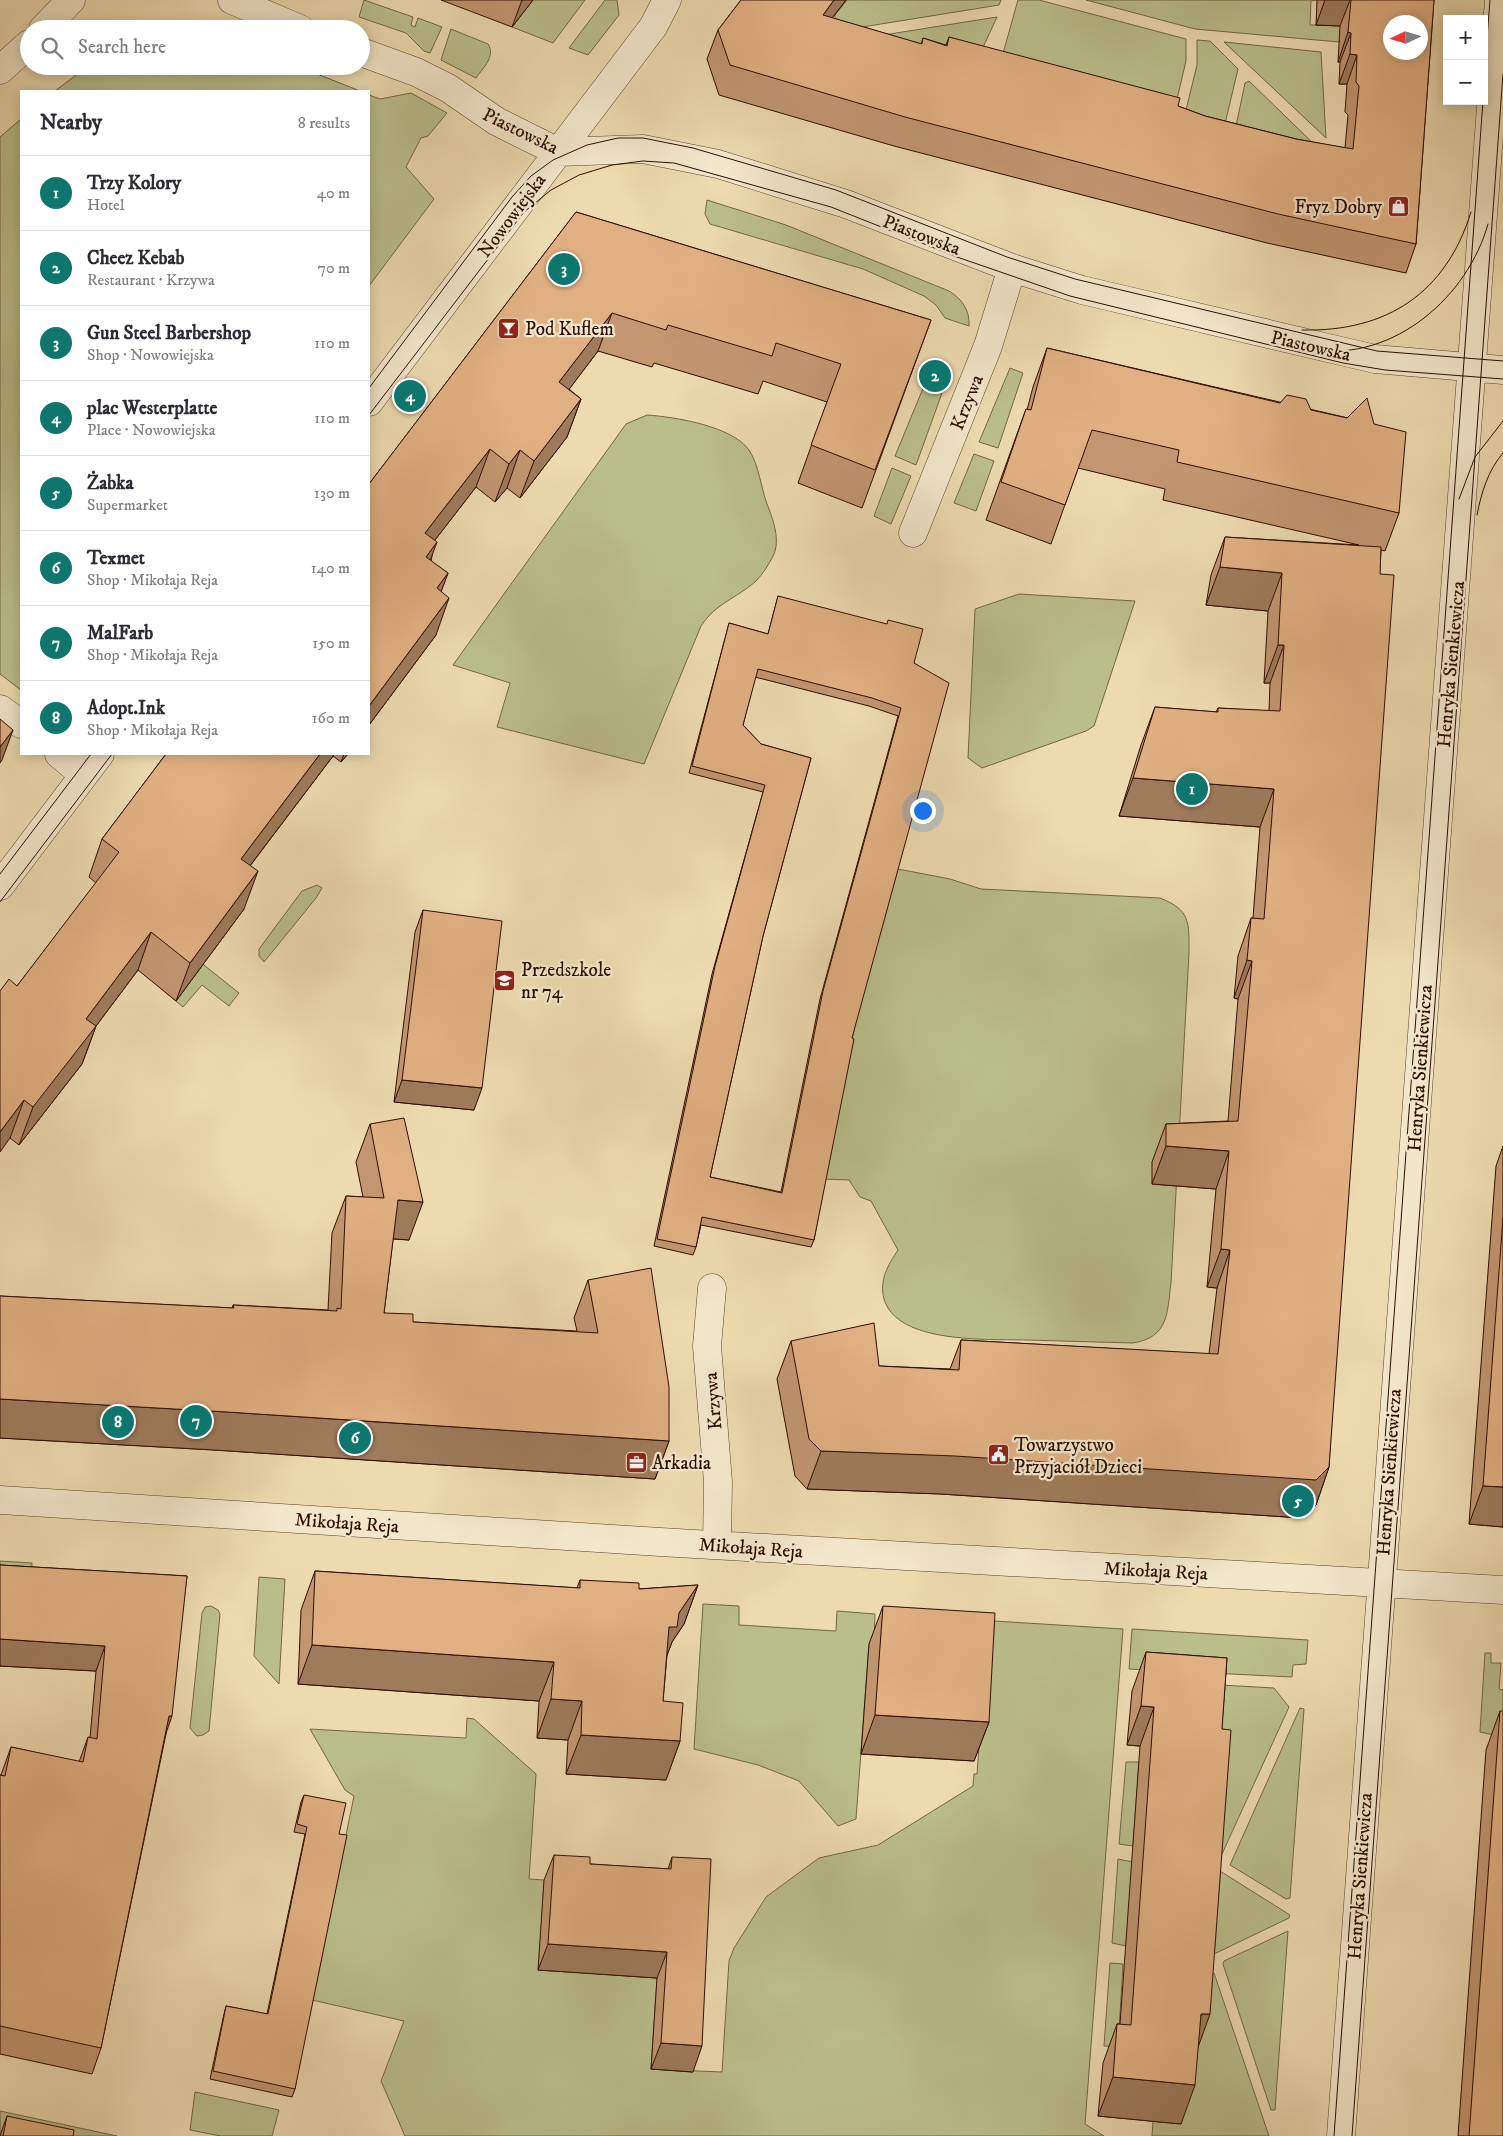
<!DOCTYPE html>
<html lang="en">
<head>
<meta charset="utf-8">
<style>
	body { margin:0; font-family:"IM FELL DW Pica",serif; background:#f2f2f3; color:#2b2b33 }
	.controls { position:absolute; right:15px; top:15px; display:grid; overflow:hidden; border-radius:0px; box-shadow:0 2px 12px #0003 }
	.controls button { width:45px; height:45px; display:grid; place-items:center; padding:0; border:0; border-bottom:1px solid #e1e1e2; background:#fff; color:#2b2b33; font:25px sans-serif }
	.compass { position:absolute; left:1383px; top:15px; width:45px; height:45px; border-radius:50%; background:#fff; box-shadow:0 2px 12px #0003; rotate:266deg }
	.you { position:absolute; left:922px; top:810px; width:18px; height:18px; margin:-12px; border:4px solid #fff; border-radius:50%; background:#1a73e8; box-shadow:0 0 0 8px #1a73e833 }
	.badge { display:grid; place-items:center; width:32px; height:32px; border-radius:50%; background:#0f766e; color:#fff; font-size:16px; font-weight:700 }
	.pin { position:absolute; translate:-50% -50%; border:2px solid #fff; box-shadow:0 1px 5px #0006 }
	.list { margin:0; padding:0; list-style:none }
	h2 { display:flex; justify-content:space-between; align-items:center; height:65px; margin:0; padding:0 20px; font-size:21px }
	h2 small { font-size:16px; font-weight:400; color:#7c7c81 }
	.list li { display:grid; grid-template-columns:32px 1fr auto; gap:15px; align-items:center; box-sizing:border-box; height:75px; padding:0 20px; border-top:1px solid #e1e1e2 }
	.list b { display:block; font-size:19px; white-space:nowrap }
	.list p { margin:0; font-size:16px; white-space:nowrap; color:#7c7c81 }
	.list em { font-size:16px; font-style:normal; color:#7c7c81 }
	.icon { flex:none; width:28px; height:28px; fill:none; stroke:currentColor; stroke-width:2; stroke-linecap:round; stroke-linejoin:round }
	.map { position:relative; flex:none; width:1503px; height:2136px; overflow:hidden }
	.search { position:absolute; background:#fff; box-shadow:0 2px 12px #0003; left:20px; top:20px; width:350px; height:55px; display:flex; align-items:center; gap:12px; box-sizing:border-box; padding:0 18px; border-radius:28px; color:#7c7c81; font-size:19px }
	.panel { position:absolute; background:#fff; box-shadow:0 2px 12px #0003; left:20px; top:90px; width:350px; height:665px; border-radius:0px }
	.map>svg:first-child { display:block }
</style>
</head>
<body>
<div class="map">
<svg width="1503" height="2136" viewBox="0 0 1503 2136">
	<rect width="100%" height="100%" fill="#eddaaf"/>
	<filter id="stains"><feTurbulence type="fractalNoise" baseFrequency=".004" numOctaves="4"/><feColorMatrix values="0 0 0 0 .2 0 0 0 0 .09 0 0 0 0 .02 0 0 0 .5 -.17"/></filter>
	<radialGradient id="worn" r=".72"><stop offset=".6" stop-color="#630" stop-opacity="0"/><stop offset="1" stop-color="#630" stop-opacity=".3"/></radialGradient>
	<path fill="#babf8a" stroke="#736645" d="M364,0L413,17L411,25L415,27L418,18L442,27L430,53L424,51L406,33L359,17Z
		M532,0H585L553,43L512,27Z
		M605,0H617L619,15L588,55L569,48Z
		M847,0H1001L999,5L850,29L835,20V15Z
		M1018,0H1039L1186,39V61L1173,116L998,71Z
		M1086,0H1317L1311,1L1310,25H1340L1343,32L1339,42L1195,29Z
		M997,17L980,54L852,40Z
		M451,29L488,44C496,56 483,68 476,78L441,60Z
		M1197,40L1210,41L1238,69L1224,128L1184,118L1197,65Z
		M1224,42L1321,52L1326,138Z
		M88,66H297L360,91H55Z
		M1249,81L1320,150L1235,131L1245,83Z
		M411,93L447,113L428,136L421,138L406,167L434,199L369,286V95L380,99Z
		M21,119V690L0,674V137Z
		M707,200L786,225L949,291C962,299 970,310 969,326L945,318L936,305L924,296L863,269L710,224L705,214Z
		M1010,368L1023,373L998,448L979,442Z
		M924,386L942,393L916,465L895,456Z
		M647,415C675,417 732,426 749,450C759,465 761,488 767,504C773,519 781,541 773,556C769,564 763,574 756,581C737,598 716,603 701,626L644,764L497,727L510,683L453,665L626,424Z
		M974,454L994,461L976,511L954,503Z
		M892,468L911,476L891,524L874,516Z
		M1019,594L1135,601L1094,726L1086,731L982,768L968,758L975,609Z
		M898,869L950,879L981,889L1160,898C1191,910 1189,923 1189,953L1171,1283C1167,1313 1169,1337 1133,1343C1097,1342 1061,1341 1026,1340C988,1339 897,1344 884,1299C879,1280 888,1265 898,1250L871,1201L860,1197L849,1180L824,1179L858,1010Z
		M317,885L322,888L316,898L264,962L259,956V949L302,891Z
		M175,942L239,993L229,1006L202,985L183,1007L138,969Z
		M0,1561L32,1563L30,1594L0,1592Z
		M259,1577L285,1579L279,1684L254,1656Z
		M703,1604L739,1606V1625L836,1631L837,1611L875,1614L874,1645H869L856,1819L838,1826L799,1781L758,1765L694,1749Z
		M211,1606L218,1610L220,1614L209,1731L203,1735L197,1736L190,1728L202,1613L205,1607Z
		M945,1618L1123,1629L1085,2124L1104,2136H405L381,2081L404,2021L312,2000L354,1796L345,1790L310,1729L466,1738L467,1718L474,1719L536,1774L529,1879L544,1880L539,1969L657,1978L651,2069L722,2072L729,1961L734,1948L766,1897L819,1858L878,1845L973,1786L974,1774H977L986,1648Z
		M1132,1629L1308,1640L1306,1664L1293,1665L1292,1677L1129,1669Z
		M1485,1653H1491V1663H1501L1499,1689L1503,1690V1737L1480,1732Z
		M1185,1683L1274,1688L1289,1707L1222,1854L1211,1853Z
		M1300,1708L1304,1709L1290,1898L1286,1899L1230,1865Z
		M1126,1762H1139L1133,1846L1119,1844Z
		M1118,1859L1133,1862L1126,1946L1112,1943Z
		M1220,1871L1290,1915L1289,1918L1214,1954Z
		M1288,1931L1275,2110H1271L1223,1964L1224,1961Z
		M1110,1963L1123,1964L1118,2047L1104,2046Z
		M1202,1972L1214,1973L1269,2136H1152L1153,2121L1181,2123Z
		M195,2092L279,2110L272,2136H221L190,2130Z
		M0,2111L117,2136H0Z"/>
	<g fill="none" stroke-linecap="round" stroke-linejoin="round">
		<defs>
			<path id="minor" d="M232,0L300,29
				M43,29L71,0
				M361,52L416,72L448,88L496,121L558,152L643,149L718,164L846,204L1012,268L1082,290L1375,359L1503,370
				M0,70L29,44
				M369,402L653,27L667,0
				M913,533L988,346L1012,268
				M0,709L21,724
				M59,754L84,775
				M0,886L100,754
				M712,1288L707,1346L718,1482L717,1544
				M0,1500L660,1542L1503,1590
				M1341,2136C1390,1424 1448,712 1499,0"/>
		</defs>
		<use href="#minor" stroke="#5c402c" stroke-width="29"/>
		<use href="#minor" stroke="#f3e7cb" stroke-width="28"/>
		<path stroke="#2c0c00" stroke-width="1" d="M1484,76L1490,0
			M1302,330C1387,332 1446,293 1471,212
			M1315,350C1395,361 1468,296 1488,224
			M369,388L512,197L531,176L553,160L587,145L618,138H643L693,148L836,190L1007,257L1075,279L1377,351L1503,361
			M369,415L524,212L551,190L579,175L612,165L643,161L674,163L831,207L957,257L1070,296L1343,363L1385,370L1503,379
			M1459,499L1475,457L1503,421
			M1477,515C1481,494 1488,470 1503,453
			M0,874L91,754
			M0,902L112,754
			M1334,2136L1483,101
			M1352,2136L1503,74"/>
	</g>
	<path fill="#c29770" stroke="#2c0c00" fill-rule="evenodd" d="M441,0H533L512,27Z
		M741,0H846L832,18L921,44L923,38L946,45L949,37L1178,106L1205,116L1296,139L1345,148L1348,115L1345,112L1347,84H1339L1340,62H1338L1340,26L1316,25L1317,0H1434L1416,244L1406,273L1267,243L894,146L719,95L707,59L718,30Z
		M576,212L931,320L862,508L798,483L827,402L763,381L758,394L654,363L652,367L598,351L569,389L581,399L567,437L520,498L507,488L495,502L476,487L435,540L431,561L448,573L441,591L436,635L369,725V484Z
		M1047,348L1374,424L1399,513L1385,551L1381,550L1329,1467L1316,1505L1302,1518L941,1494L807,1489L795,1476L777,1379L791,1341L879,1366L950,1369L961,1340L1209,1354L1217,1288L1207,1287L1216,1189L1152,1184V1162L1166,1124L1228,1121L1238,999L1234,998L1238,956L1251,918H1253L1260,827L1119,816L1141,745L1155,707L1216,712L1218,708L1269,711L1270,683H1264L1268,611L1206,605L1211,575L1225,537L1359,545L1163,500L1165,489L1078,468L1051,544L986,520L1026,409L1027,410L1033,387Z
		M778,596L914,663L852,1038L814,1240L811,1247L701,1225L696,1247L693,1255L654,1246L712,974L763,792L689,773L727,631L729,623L768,634ZM755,677L869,706L898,716L820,999L781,1192L710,1177L763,936L811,758L761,744L743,725Z
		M166,754H348L341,762L333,756L250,866L244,909L176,1001L138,970L96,1026L82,1064L19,1145L10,1138L17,986L96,883L89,877L102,839Z
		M423,910L474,1110L394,1102L415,932Z
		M370,1124L409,1240L393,1239L384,1313L413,1322L577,1331L574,1318L588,1280L669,1441L655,1479L214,1450L0,1438V1296L232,1308L233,1305L328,1310L332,1233L346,1196L363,1197L356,1162Z
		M1503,1146V1527L1469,1524L1496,1166Z
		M0,1565L187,1576L166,1734L101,2048L92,2074L0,2054V1775H1L11,1747L79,1762L88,1737L90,1738L96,1671L0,1666Z
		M315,1571L577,1588L580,1580L639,1589L698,1585L684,1624L672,1642L667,1655L663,1701L680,1741L666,1780L566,1774L568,1740L537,1738L539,1701L298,1684L301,1610Z
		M883,1606L989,1722L974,1761L861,1754L869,1644Z
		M1146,1652L1227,1658L1198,2046L1181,2124L1098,2116L1103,2063L1117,2024H1120L1140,1746L1127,1745L1132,1691Z
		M1500,1711L1503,2136H1458L1486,1750Z
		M304,1795L339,1834L295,2089L292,2097L210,2079L224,2014L226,2006L267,2014L305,1834L294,1832L301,1802Z
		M554,1855L590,1864L668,1869L672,1857L693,2072L651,2069L657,1978L538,1970L544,1880Z
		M7,2116L73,2136H0Z"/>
	<path fill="#9e7b5b" stroke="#2c0c00" d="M522,0H533L512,27Z
		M834,0H846L812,44L823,15Z
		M1325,0H1350L1340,26L1316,25Z
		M1348,32L1351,33L1340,62H1338Z
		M1350,54L1357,55L1347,84H1339Z
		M612,313L598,351L546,420L559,382Z
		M581,399L567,437L520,498L534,461Z
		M490,449L476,487L411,571L425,533Z
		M520,450L507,488L495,502L509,464Z
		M437,542L423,580L426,557Z
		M1220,567L1282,573L1268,611L1206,605Z
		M448,573L434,611L437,588Z
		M449,598L436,635L369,725V706Z
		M1278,645H1284L1270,683H1264Z
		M13,730L2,760L0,763V747Z
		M320,754H334L333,756L227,896L241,859Z
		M344,754H348L341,762Z
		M1133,778L1274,789L1260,827L1119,816Z
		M258,871L244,909L176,1001L190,963Z
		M151,932L138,970L96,1026L82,1064L19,1145L33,1107L86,1019Z
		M1247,960L1252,961L1238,999L1234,998Z
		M402,1080L482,1088L474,1110L394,1102Z
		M24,1100L10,1138L0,1152V1132Z
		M1166,1146L1229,1151L1216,1189L1152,1184Z
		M398,1200L423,1202L409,1240L384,1238Z
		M1221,1249L1230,1250L1217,1288L1207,1287Z
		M0,1399L227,1412L669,1441L655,1479L214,1450L0,1438Z
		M821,1451L1329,1467L1316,1505L1302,1518L941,1494L807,1489Z
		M1483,1486L1503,1487V1527L1469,1524Z
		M698,1585L684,1624L672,1642L663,1666L669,1627Z
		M0,1639L105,1646L96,1671L0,1666Z
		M312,1645L554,1662L539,1701L298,1684Z
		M551,1699L582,1701L568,1740L537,1738Z
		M1141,1706L1154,1707L1140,1746L1127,1745Z
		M875,1715L989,1722L974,1761L861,1754Z
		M169,1716H172L163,1742Z
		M581,1735L680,1741L666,1780L566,1774Z
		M548,1944L667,1952L657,1978L538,1970Z
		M1201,2014H1210L1196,2053Z
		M661,2043L702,2046L693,2072L651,2069Z
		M1113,2077L1195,2085L1181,2124L1098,2116Z"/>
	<path fill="#e1b082" stroke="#2c0c00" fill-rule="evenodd" d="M741,0H834L823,15L922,44L923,38L947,46L949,37L1180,98L1178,106L1205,116L1296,139L1353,149L1359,86L1356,82L1357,55L1350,54L1351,33L1348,32L1351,0H1434L1416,244L1278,214L905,117L730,65L718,30ZM1390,22H1420V52H1390Z
		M576,212L931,320L875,470L811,445L841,364L776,343L772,356L668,325L666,330L612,313L559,382L581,399L534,461L520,450L509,464L490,449L425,533L437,542L426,557L448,573L437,588L449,598L369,706V484Z
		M1047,348L1280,403L1287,395L1306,399L1311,410L1347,418L1367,398L1374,424L1406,432L1399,513L1177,462L1179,450L1092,430L1065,505L1001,482L1026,409L1031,410Z
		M1225,537L1381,547L1380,574L1394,575L1329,1467L1316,1480L955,1456L821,1451L809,1439L791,1341L874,1323L879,1366L959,1370L961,1340L1218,1354L1230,1250L1221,1249L1229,1151L1166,1146V1124L1238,1121L1252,961L1247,960L1251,918L1264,919L1274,789L1133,778L1155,707L1218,712V708L1280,711L1284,645H1278L1282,573L1220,567Z
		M778,596L887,624L888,620L923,629L914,663L949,683L852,1038L854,1039L814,1240L702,1217L696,1247L657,1239L715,966L765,785L692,766L729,623L768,634ZM758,669L872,698L901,708L823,991L782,1193L710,1177L763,936L811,758L761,744L743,725Z
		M0,719L13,730L0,747Z
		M166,754H320L241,859L258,871L190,963L151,932L86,1019L96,1026L33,1107L24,1100L0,1132V991L9,979L17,986L119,852L102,839Z
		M423,910L502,921L482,1088L402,1080Z
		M404,1118L423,1202L398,1200L384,1313L413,1314V1322L598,1333L588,1280L651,1268L669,1387V1441L227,1412L0,1399V1296L234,1308L233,1305L337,1311V1308L341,1309L346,1196L384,1198L370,1124Z
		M1503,1218V1487L1483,1486Z
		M0,1565L187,1576L172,1716H169L101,2048L0,2026V1775L5,1776L11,1747L83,1762L88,1737L97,1739L105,1646L0,1639Z
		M315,1571L580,1588V1580L639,1583V1589L698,1585L679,1613L677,1627H669L663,1701L683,1703L680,1741L581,1735L582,1701L551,1699L554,1662L312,1645Z
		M883,1606L995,1613L989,1722L875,1715Z
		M1146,1652L1227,1658L1222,1729L1231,1730L1210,2014H1201L1195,2085L1113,2077L1117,2024L1131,2025L1154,1707L1141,1706Z
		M1500,1711H1503V2136H1469Z
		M304,1795L346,1803L339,1834L347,1835L295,2089L213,2071L226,2006L268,2014L307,1827L297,1824Z
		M554,1855L590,1857V1864L671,1869L672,1857L711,1859L702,2046L661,2043L667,1952L548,1944Z
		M7,2116L74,2130L73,2136H3Z"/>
	<defs>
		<symbol id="shop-square" viewBox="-11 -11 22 22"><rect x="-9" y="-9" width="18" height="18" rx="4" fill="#8f2418" stroke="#f3e7cb"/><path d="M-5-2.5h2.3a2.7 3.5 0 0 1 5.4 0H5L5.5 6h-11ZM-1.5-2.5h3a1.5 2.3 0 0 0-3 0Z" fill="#fff"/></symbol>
		<symbol id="bar-square" viewBox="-11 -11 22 22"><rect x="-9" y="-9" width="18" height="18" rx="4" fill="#8f2418" stroke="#f3e7cb"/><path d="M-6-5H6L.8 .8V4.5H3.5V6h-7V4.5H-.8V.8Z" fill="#fff"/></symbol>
		<symbol id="school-square" viewBox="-11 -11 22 22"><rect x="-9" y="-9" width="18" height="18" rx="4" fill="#8f2418" stroke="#f3e7cb"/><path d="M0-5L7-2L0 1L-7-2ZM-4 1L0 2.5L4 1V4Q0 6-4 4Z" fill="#fff"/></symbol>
		<symbol id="civic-square" viewBox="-11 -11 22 22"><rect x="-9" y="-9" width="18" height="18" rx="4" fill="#8f2418" stroke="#f3e7cb"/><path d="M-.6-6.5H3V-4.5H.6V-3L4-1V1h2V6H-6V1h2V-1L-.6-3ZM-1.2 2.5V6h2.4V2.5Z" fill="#fff"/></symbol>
		<symbol id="office-square" viewBox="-11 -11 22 22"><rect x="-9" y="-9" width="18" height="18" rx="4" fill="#8f2418" stroke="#f3e7cb"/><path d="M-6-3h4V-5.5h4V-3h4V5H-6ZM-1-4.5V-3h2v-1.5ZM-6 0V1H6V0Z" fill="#fff"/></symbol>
	</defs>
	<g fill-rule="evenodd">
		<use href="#shop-square" x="1386" y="194" width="25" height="25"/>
		<use href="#bar-square" x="496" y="316" width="25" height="25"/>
		<use href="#school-square" x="492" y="968" width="25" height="25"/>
		<use href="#civic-square" x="986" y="1442" width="25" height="25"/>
		<use href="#office-square" x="624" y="1450" width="25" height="25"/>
	</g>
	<g text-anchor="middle" stroke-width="4.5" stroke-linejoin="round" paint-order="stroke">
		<g font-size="19" fill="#2c0c00" stroke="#f3e7cb">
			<text transform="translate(521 130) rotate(26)" y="7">Piastowska</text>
			<text transform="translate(511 215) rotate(-53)" y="7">Nowowiejska</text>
			<text transform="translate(922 234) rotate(21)" y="7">Piastowska</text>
			<text transform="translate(1311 345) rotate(13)" y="7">Piastowska</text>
			<text transform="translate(966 402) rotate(-68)" y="7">Krzywa</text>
			<text transform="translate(1450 664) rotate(-85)" y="7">Henryka Sienkiewicza</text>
			<text transform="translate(1419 1068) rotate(-86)" y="7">Henryka Sienkiewicza</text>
			<text transform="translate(712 1401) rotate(-95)" y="7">Krzywa</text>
			<text transform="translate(1388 1472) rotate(-86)" y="7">Henryka Sienkiewicza</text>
			<text transform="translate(347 1522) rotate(4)" y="7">Mikołaja Reja</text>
			<text transform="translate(751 1547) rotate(4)" y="7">Mikołaja Reja</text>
			<text transform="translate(1156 1570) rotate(3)" y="7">Mikołaja Reja</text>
			<text transform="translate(1359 1876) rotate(-86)" y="7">Henryka Sienkiewicza</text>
		</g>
		<g font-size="19" fill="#2c0c00" stroke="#f3e7cb" text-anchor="start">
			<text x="1382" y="213" text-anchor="end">Fryz Dobry</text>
			<text x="525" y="335">Pod Kuflem</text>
			<text x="521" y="976">Przedszkole<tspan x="521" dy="22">nr 74</tspan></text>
			<text x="1014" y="1451">Towarzystwo<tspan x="1014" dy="22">Przyjaciół Dzieci</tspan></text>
			<text x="652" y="1469">Arkadia</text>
		</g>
	</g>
	<rect width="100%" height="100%" filter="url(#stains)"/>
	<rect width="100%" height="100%" fill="url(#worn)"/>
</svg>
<div class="controls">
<button>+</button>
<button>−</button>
</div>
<svg class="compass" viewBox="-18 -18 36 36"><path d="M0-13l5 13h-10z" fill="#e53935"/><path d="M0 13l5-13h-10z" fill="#7c7c81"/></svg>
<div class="you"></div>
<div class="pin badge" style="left:1192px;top:789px">1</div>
<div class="pin badge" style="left:935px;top:376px">2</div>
<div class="pin badge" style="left:564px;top:269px">3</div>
<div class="pin badge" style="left:410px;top:396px">4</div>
<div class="pin badge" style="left:1298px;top:1501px">5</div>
<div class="pin badge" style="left:355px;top:1438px">6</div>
<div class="pin badge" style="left:196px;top:1421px">7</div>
<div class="pin badge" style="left:118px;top:1422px">8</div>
<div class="search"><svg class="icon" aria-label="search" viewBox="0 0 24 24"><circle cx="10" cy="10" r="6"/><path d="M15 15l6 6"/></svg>Search here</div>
<section class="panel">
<h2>Nearby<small>8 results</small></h2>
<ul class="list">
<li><span class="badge">1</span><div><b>Trzy Kolory</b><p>Hotel</p></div><em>40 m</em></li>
<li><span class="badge">2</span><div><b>Cheez Kebab</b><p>Restaurant · Krzywa</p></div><em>70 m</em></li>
<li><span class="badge">3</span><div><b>Gun Steel Barbershop</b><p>Shop · Nowowiejska</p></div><em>110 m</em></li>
<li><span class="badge">4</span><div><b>plac Westerplatte</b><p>Place · Nowowiejska</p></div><em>110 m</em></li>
<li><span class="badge">5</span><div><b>Żabka</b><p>Supermarket</p></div><em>130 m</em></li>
<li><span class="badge">6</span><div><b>Texmet</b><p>Shop · Mikołaja Reja</p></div><em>140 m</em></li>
<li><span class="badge">7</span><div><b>MalFarb</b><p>Shop · Mikołaja Reja</p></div><em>150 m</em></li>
<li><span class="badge">8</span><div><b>Adopt.Ink</b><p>Shop · Mikołaja Reja</p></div><em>160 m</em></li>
</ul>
</section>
</div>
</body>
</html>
